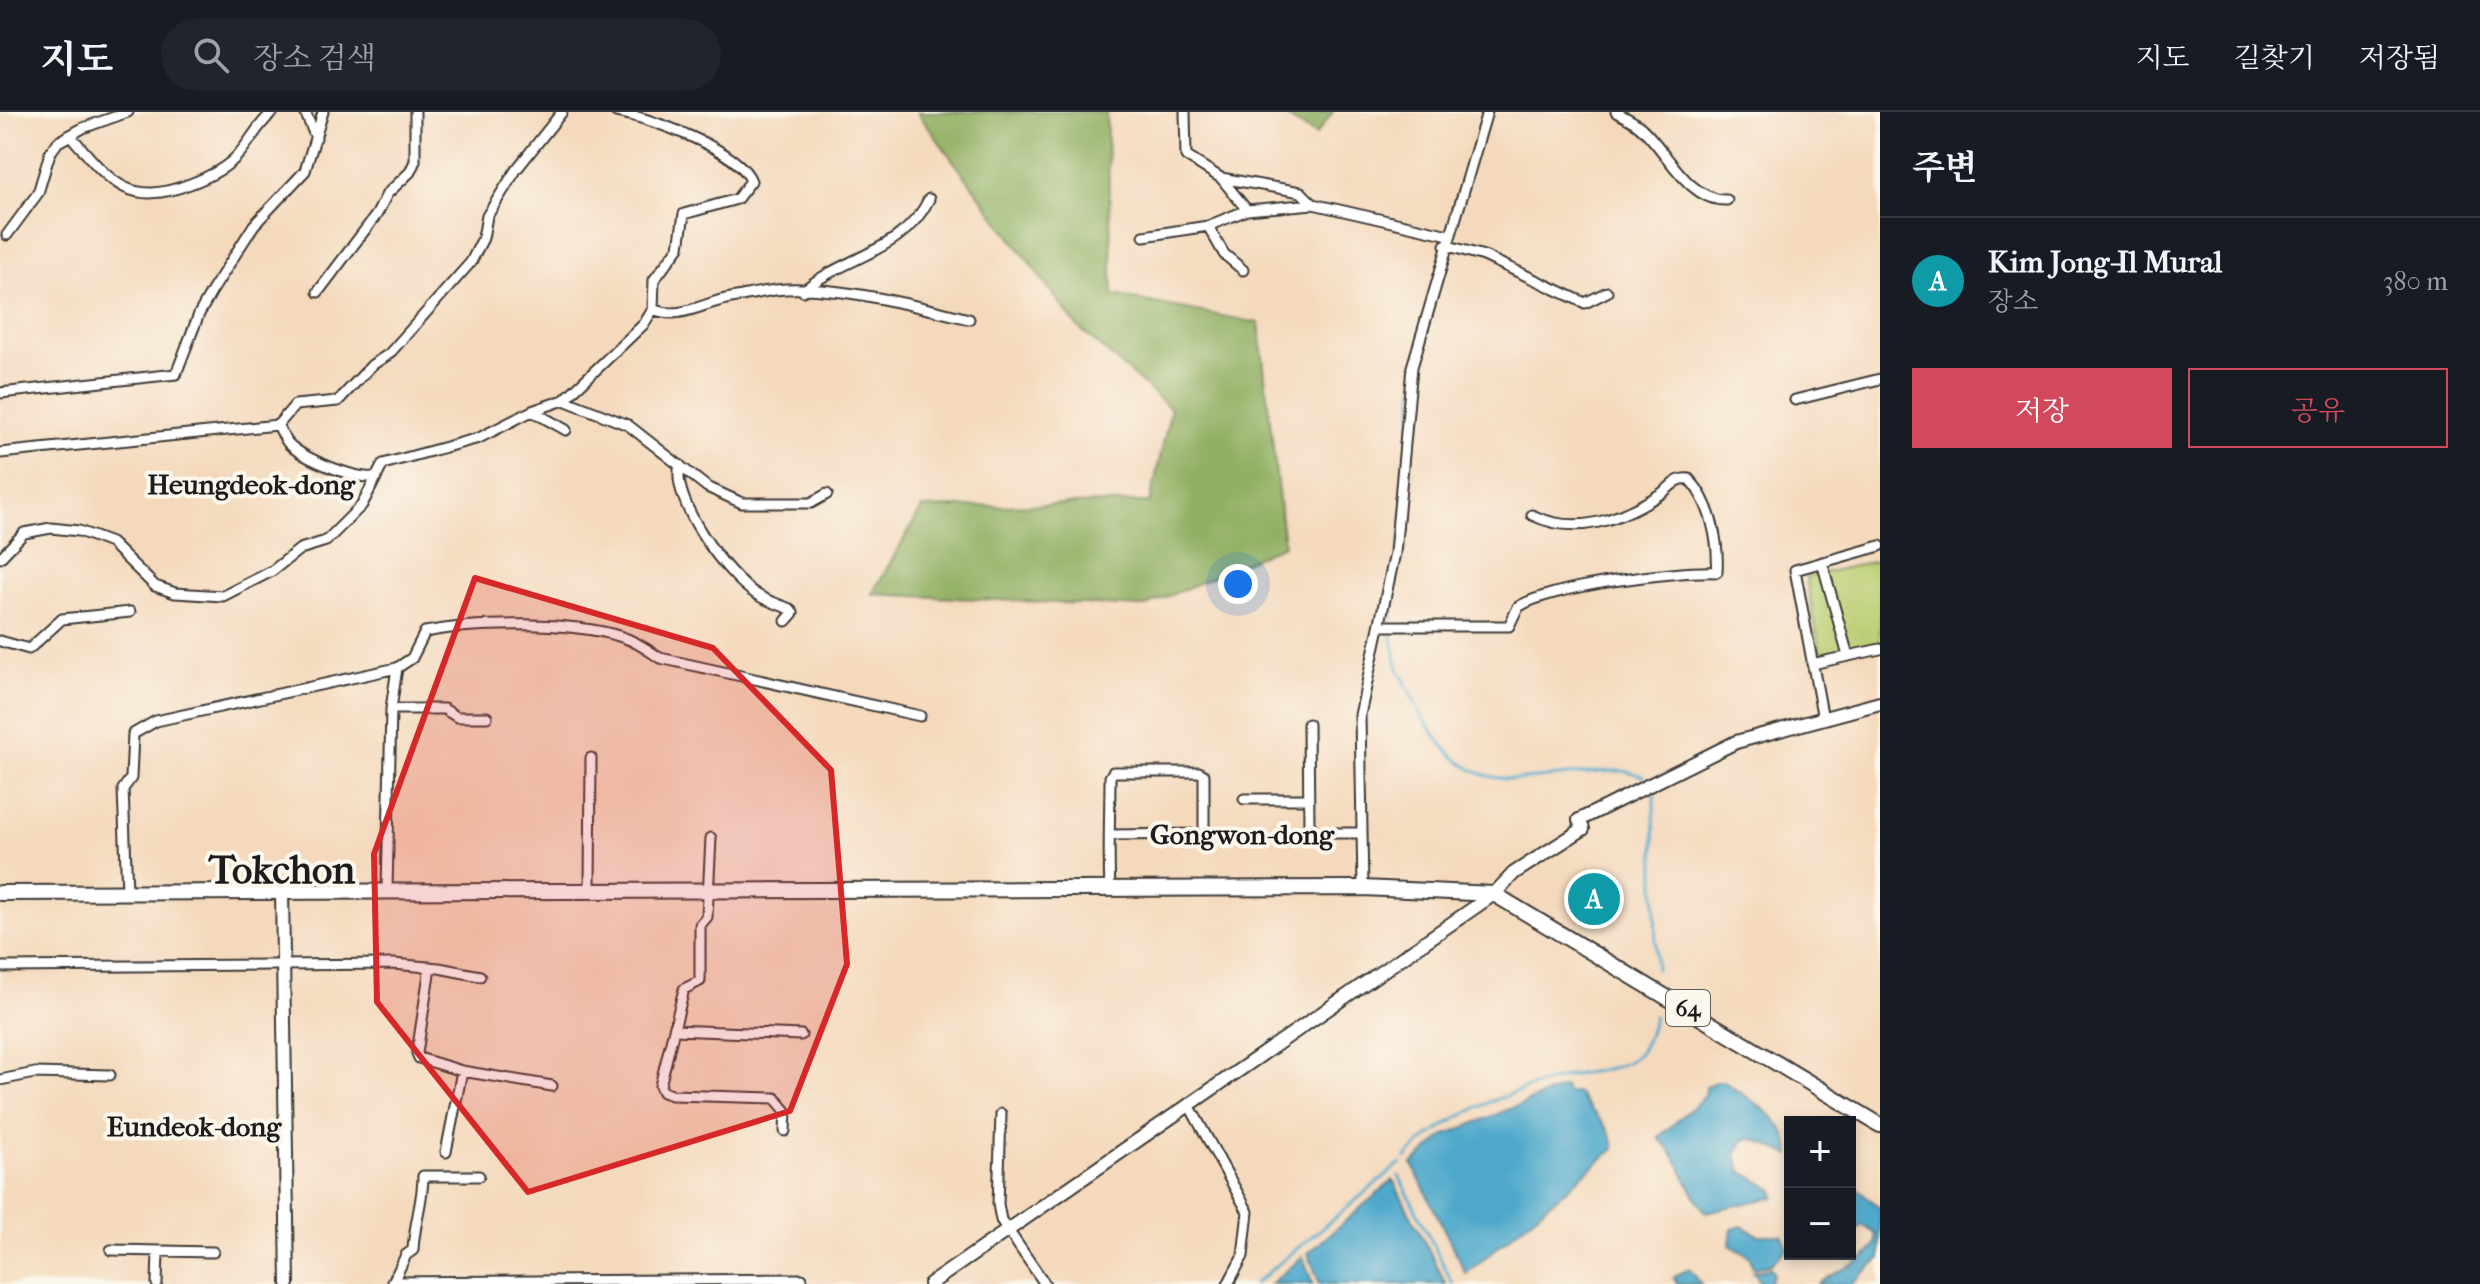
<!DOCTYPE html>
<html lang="ko">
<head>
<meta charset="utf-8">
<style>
	body { margin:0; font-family:"IM FELL French Canon","Noto Serif KR",serif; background:#20242c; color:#f1f3f6 }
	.controls { position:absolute; right:24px; bottom:24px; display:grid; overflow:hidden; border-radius:0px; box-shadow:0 4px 12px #0003 }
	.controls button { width:72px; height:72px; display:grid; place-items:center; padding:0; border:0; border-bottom:2px solid #363941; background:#171b24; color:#f1f3f6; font:40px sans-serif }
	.you { position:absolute; left:1238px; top:472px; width:28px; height:28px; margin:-20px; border:6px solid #fff; border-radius:50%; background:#1a73e8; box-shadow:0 0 0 12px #1a73e833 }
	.badge { display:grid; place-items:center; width:52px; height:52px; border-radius:50%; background:#d1495b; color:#fff; font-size:26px; font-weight:700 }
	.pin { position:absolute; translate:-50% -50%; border:4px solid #fff; box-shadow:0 2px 8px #0006 }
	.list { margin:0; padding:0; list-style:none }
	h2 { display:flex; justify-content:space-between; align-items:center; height:104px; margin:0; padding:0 32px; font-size:34px }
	h2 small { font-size:26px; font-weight:400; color:#9ea1a6 }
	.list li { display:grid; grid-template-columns:52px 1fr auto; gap:24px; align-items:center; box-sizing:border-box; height:128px; padding:0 32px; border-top:2px solid #363941 }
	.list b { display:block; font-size:30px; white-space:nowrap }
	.list p { margin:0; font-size:26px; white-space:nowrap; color:#9ea1a6 }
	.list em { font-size:26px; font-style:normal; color:#9ea1a6 }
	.actions { display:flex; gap:16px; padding:24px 32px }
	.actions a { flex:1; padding:18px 0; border:2px solid #d1495b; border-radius:0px; text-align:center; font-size:28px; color:#d1495b }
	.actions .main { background:#d1495b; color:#fff }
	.icon { flex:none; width:44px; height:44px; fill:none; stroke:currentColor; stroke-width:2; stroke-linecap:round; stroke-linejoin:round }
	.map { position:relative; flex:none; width:1880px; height:1172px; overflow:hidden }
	header { display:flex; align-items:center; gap:48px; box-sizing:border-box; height:112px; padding:0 40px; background:#171b24; border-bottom:2px solid #363941 }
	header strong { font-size:38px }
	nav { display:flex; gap:44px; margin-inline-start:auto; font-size:28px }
	.search { width:560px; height:72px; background:#20242c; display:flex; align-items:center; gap:20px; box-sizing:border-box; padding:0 28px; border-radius:44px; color:#9ea1a6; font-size:30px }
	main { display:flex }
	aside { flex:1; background:#171b24 }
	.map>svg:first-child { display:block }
</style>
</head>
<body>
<header>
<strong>지도</strong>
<div class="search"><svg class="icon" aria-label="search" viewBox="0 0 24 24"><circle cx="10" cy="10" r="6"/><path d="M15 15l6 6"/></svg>장소 검색</div>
<nav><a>지도</a><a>길찾기</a><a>저장됨</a></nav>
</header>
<main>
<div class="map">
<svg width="1880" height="1172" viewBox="0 0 1880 1172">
	<rect width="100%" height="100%" fill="#fbf7ec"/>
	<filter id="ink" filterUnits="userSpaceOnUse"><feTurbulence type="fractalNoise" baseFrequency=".0125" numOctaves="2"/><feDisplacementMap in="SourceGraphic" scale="16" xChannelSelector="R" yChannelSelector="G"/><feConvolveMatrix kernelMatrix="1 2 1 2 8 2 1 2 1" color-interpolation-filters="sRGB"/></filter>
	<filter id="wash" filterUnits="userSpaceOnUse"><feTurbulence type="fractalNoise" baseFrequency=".006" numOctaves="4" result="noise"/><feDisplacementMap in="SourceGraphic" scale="32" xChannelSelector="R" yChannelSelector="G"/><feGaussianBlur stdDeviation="1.8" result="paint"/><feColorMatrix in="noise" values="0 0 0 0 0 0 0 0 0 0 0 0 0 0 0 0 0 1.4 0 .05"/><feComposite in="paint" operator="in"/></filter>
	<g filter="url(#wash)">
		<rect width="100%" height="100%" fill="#f4d9bc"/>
		<path fill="#b9cd71" stroke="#6a7446" stroke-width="2" d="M1880,448V532L1821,543L1806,465Z"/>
		<path fill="#92b063" stroke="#576640" stroke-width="2" d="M917,0H1106L1113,183L1259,211L1284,433L1144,495L872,482L922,396L1150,390L1171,297L1077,214Z
			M1279,0H1333L1316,23Z"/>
		<path fill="#4da8cb" stroke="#346274" stroke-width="2" d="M1718,969H1724C1751,989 1790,1007 1790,1043L1754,1027L1744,1028L1736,1042L1741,1059L1774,1078L1775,1085L1706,1100C1684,1075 1684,1047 1658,1026L1705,984L1706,974Z
			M1564,975L1567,981H1578C1589,1000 1612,1012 1614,1037L1466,1162L1412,1052L1445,1023Z
			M1393,1068L1446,1172H1320L1308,1141Z
			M1850,1071L1880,1096V1146L1852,1172H1819C1837,1156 1865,1154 1876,1131V1122L1862,1113L1850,1123Z
			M1741,1114L1758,1123H1782L1788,1136L1770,1153L1753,1156L1750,1145L1730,1133L1732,1117Z
			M1303,1145L1313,1172H1270Z
			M1689,1156L1701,1172H1677L1673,1166Z
			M1771,1156L1774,1161L1770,1170L1762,1172L1753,1160Z"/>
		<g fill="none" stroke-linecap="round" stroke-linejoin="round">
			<path stroke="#4da8cb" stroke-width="3" d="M1409,332L1418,248
				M1391,508L1406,372
				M1391,520L1397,554L1417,595
				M1419,599C1469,683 1503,669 1589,661C1609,659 1625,656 1644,665
				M1654,680L1656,857
				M1406,1046C1445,1002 1510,980 1565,965C1586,959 1619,959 1636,944C1646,935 1650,918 1654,905
				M1399,1064L1453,1172
				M1254,1172L1401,1051"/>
		</g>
	</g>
	<g filter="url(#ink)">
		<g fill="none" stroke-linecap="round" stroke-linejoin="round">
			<defs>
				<path id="street" d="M305,0L316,26
					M616,0C648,5 740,38 751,69L737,87L684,102L679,135L654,168L653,197
					M1185,0L1186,44L1221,66L1247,98
					M1616,0C1623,4 1631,8 1638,13C1665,34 1687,90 1727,88
					M70,23C110,69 127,96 190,72C206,66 226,57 238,43C251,29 257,13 273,0
					M1221,66L1301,80L1313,92
					M1208,114L1224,142L1243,158
					M7,123L38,81L50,41L58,30L83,16L128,0
					M1144,124L1208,114L1247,98L1313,92L1449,123
					M1445,133L1484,144L1585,191L1607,180
					M803,179C844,144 904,140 929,87
					M318,180L377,102L387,82L410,60L415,49V0
					M0,281L176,262L199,202L212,179L254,113L305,59L323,0
					M564,288L628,313L707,375L742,391H811L827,382
					M1795,288L1880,267
					M532,299L566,318
					M0,341L278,313
					M680,353C670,388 727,464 756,482C766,489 779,492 790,497L793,501L786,509
					M377,365C356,368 303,347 288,331C284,326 281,319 278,313L295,293L338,289L372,253L389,242L471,150L483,126L487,104L516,58L562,0
					M0,446L24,421L51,416L79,419L111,431L155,474L175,481L223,484L272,459L300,437L326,429L362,393L383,352L479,326L532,299L564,288L644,212L653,197C680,209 704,190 731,186C748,183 768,178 786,177C843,175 913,193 969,207
					M1822,450L1848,544
					M1380,514H1509L1518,495C1551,474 1676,458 1717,460C1719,430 1711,390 1689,367C1677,365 1672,374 1662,381C1621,407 1578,425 1532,403
					M0,529L29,537L62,507L130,500
					M1812,552L1880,537
					M391,597H444L457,605H487
					M1823,607L1795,458L1880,434
					M1308,612L1309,712L1317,721H1362
					M1244,687H1308
					M711,726L707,805L700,813V869L684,877L660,974L663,980L672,983L775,986L786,999L785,1019
					M1363,776L1360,603L1395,441L1412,255L1487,0
					M1110,777C1108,739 1110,702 1110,665L1113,660H1199L1204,663V722L1110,723
					M387,778L391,597L397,556
					M590,778L591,646
					M127,780L123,677L131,666L133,622L156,609L397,556L412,546L425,520C476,510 573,509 622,525C636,529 648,538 660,546L920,604
					M0,855L393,852L439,856L480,864
					M430,855L417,941L419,946L462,959L552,974
					M674,918L801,923
					M0,968L35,961L110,963
					M1189,993L1248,1100L1243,1144L1228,1172
					M1001,1002L998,1092L1001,1108L1045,1172
					M446,1040L462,959
					M111,1138L213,1140
					M392,1170L802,1167
					M157,1172L158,1139
					M392,1172L406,1143L413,1138C414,1112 423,1090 423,1064H479"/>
				<path id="secondary" d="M282,779L288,1172
					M930,1172L1494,782L1514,761L1583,717L1579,708L1736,630L1880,591"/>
				<path id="primary" d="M0,781L1363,776L1494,782L1880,1013"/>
			</defs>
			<use href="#street" stroke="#3c3834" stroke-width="13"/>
			<use href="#secondary" stroke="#3c3834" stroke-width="16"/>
			<use href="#primary" stroke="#3c3834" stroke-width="18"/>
			<use href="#street" stroke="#fff" stroke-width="9"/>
			<use href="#secondary" stroke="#fff" stroke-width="12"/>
			<use href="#primary" stroke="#fff" stroke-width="14"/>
		</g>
	</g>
	<path fill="#d62828" fill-opacity="0.2" stroke="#d62828" stroke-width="6" stroke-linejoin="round" d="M475,466L713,536L831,658L847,852L790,999L528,1080L377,890L374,742Z"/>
	<g text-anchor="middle" stroke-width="8" stroke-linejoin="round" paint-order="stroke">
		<rect fill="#fbf7ec" stroke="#5f5e5a" stroke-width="2" x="1666" y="878" width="44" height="36" rx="6"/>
		<g font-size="22" font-weight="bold" fill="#1c1c1c">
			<text x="1688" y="904">64</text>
		</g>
		<g font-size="28" font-weight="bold" fill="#1c1c1c" stroke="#fbf7ec">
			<text x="251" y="382">Heungdeok-dong</text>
			<text x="1242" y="732">Gongwon-dong</text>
			<text x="194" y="1024">Eundeok-dong</text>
		</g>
		<g font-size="40" font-weight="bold" fill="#1c1c1c" stroke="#fbf7ec">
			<text x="282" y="771">Tokchon</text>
		</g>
	</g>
</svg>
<div class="controls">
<button>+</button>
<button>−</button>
</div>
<div class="you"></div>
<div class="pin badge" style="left:1594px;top:787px;background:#0f9aa8">A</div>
</div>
<aside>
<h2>주변<small></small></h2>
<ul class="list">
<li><span class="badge" style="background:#0f9aa8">A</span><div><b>Kim Jong-Il Mural</b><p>장소</p></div><em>380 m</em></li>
</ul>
<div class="actions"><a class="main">저장</a><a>공유</a></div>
</aside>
</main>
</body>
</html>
